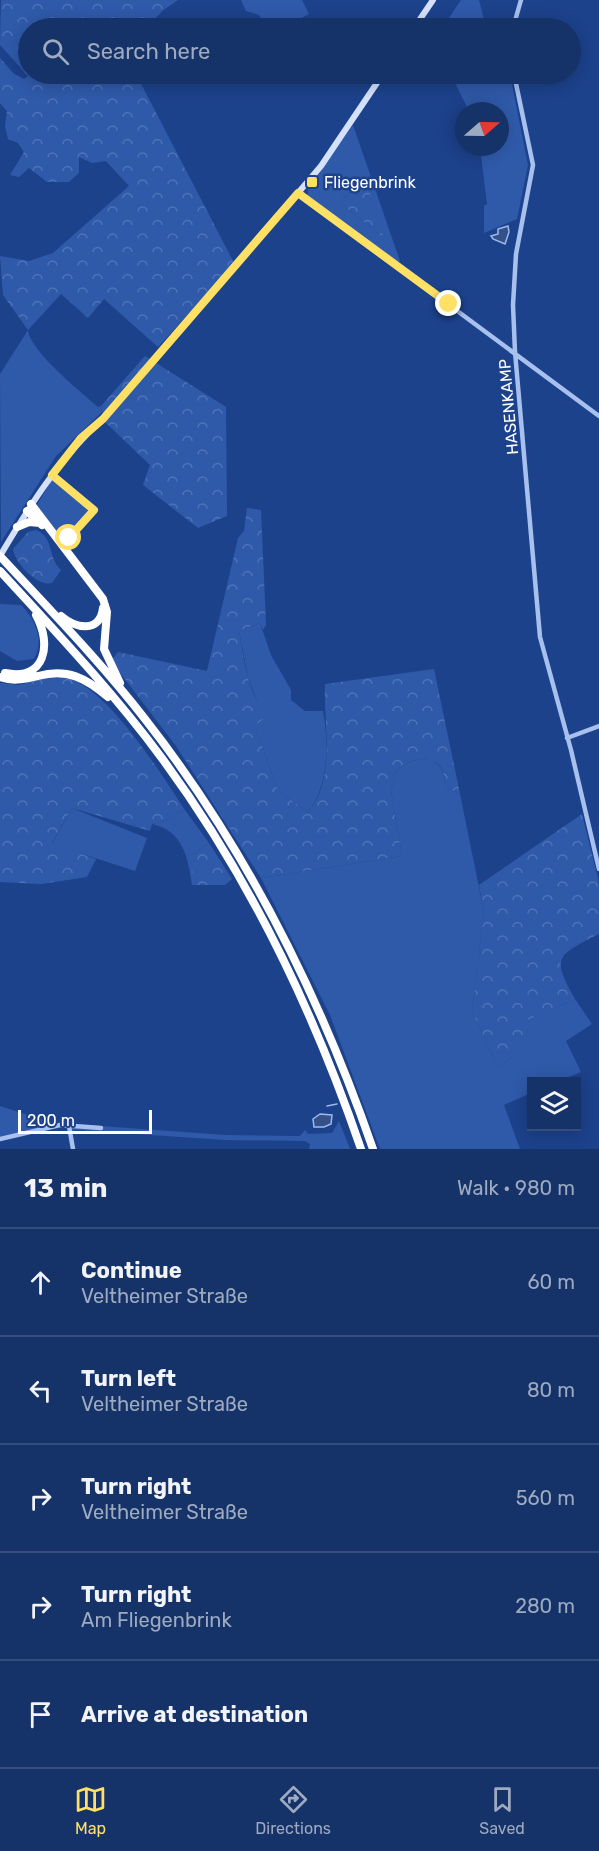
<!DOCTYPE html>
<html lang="en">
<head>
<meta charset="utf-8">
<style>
	body { margin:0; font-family:Rubik,sans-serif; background:#223e71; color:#f1f3f6 }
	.controls { position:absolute; right:18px; bottom:18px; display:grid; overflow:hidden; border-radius:0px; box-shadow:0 3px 15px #0003 }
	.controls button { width:54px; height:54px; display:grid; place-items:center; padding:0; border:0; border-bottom:2px solid #344d7d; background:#153269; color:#f1f3f6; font:30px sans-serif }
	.compass { position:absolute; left:455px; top:102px; width:54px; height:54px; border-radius:50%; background:#153269; box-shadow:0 3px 15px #0003; rotate:70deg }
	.scale { position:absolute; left:18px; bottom:15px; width:134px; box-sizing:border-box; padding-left:6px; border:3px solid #fff; border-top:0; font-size:16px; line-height:21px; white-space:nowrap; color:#fff; -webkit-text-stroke:4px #1c428c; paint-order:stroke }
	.stop { position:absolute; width:18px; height:18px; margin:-14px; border:4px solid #fee065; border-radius:50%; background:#fff }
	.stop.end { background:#fee065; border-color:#fff; box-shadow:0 2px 6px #0008 }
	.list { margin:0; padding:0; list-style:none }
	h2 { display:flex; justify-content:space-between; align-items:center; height:78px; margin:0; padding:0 24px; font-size:26px }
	h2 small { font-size:20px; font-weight:400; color:#9daac0 }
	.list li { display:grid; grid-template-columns:39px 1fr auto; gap:18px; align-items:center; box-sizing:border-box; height:108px; padding:0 24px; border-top:2px solid #344d7d }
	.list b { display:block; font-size:22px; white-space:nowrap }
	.list p { margin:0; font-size:20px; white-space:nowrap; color:#9daac0 }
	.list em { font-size:20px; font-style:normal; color:#9daac0 }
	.icon { flex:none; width:33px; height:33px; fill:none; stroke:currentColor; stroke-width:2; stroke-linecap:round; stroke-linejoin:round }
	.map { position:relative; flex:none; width:599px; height:1149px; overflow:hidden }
	.search { position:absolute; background:#153269; box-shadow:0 3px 15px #0003; left:18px; right:18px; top:18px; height:66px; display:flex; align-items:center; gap:15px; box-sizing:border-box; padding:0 21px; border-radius:33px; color:#9daac0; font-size:22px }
	.sheet { height:618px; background:#153269 }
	nav { display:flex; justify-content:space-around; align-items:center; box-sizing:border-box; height:84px; border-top:2px solid #344d7d; background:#153269; font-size:16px; color:#9daac0 }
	nav a { display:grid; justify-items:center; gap:3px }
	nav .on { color:#fee065 }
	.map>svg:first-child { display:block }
</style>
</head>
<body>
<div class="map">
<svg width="599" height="1149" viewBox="0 0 599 1149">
	<defs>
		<pattern id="forest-crowns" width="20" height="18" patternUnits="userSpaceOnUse" patternTransform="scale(1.5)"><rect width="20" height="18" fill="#2f5aaa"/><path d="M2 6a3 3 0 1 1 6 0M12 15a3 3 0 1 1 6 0" fill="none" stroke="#4e73b7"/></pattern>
	</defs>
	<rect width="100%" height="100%" fill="#1c428c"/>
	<path fill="#2f5aaa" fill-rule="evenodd" d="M241,0H302L309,14L283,28H267L259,15L246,11Z
		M461,0H479L486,28H442Z
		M441,74H510L528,165L517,219L484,233V206L487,204L480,147H500V111H469L454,81L448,82Z
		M353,125L400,261L397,263L308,196V188ZM365,180H366L383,237L346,208L341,200Z
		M28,330C30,351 81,392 98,407L101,406L102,412L56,456L1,542L0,374Z
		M57,480L91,511L64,544L37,505L51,481Z
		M0,604L21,605C35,619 45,640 34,659L17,661L0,651Z
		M260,623L271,655L291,690V700L305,711H323C329,743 329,786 308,812L284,795L277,788L255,726L260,708L248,678L239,631Z
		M428,758L441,767L447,788L460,794L484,912L472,1011L498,1067L514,1056L524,1044L522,1022L575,999L592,1024L566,1041L581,1072L559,1081L532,1082L531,1093L504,1105L520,1149H380L330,1015L261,878L402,856L391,791L396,771L411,761Z
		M72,808L147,838L135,871L52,844Z
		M185,810L209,843L192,855V885C188,857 183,831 152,824L164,821Z
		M0,1106L50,1122L51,1126L0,1137Z
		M339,1121L350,1149H309L310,1144L305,1141L226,1140L76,1130L72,1132L73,1124L225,1135L300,1136L305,1130L308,1134L332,1133Z"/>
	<path fill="url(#forest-crowns)" d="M1,0H178L162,11L147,28H28V74H136L233,261V265L158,347L104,299L88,318L61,294L28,330L3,295L0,256L29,261L53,253L129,186L106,161L92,163L79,157V173L69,182H47L29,168L19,177L10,175L24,152L18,143L8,139L5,126L7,111L0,103V58L14,74L24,79L28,76L0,45Z
		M366,180L384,238L346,208L341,200Z
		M145,356L226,407L227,516L198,528L143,485L150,465L106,423L101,406Z
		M247,508L261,510L266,625L263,630L260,623L239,631C244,658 247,695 268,715L255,726L277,788L284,795L308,812C337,778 323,724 325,684L434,669L460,794L447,788L441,766L427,758L411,761L396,771L391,791L402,856L261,878L176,746L111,661L118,652L207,671L238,538L244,531Z
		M36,530C55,538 47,557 61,570L52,583C37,587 15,563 13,549L28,532Z
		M49,677C55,677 61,676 67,678C109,689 161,774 185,810L164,821L152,824L150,831L72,808L52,843L96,859L87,877L41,884L0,882V683L19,685Z
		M582,814L599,883V934C558,955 550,956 575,999L523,1022L525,1044L514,1056L498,1067L472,1011L484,912L479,885Z
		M209,843L232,879L225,885H192V855Z"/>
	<path fill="#355288" stroke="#9abaef" stroke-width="1.5" d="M508,226L509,232L505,244L493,239L491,236L498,234V229Z
		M320,1114L332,1115L331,1124L324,1127H314L313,1119Z"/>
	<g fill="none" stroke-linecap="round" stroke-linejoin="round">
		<path stroke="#9abaef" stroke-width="1.5" d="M327,1106L337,1104"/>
		<path stroke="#a7c0ed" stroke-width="4.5" d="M513,28L521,0
			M514,74L533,165L516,254L513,305L515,352L540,637L571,750L599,869
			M298,193L599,416
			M53,475L94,510L69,538
			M567,738L599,726
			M69,1126L73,1149
			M0,1139L60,1125L101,1128"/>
		<path stroke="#d4e1f9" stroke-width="6" d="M414,28L433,0
			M0,556C29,507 59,458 103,419L298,193L321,166L383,74"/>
		<path stroke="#fff" stroke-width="8" d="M31,504L103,599L107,612L104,649L120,683
			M27,511L42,525
			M17,527L29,522L40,523
			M0,556C49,609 100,661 145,719C246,848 319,993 373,1149
			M0,571C56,632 112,691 161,757C250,877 313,1009 361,1149
			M61,616C75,628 100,634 103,608
			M5,673C46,681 52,644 36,615
			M0,677C14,682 24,679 38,676C67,668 86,678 108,697"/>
	</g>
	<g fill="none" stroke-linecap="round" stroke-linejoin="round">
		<path stroke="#fee065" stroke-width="8" d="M69,538L94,510L52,475L81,438L103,419L298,193L449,304"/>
	</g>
	<rect fill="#fee065" stroke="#1c428c" stroke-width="2" x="306" y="176" width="12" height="12" rx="3"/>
	<g text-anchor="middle" stroke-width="5" stroke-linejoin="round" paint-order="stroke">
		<g font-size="16" fill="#fff" stroke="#1c428c" text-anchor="start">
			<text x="324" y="188">Fliegenbrink</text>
		</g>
		<g font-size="16" fill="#fff" stroke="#1c428c">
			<text transform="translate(508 407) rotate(-95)" y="6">HASENKAMP</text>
		</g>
	</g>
</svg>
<div class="controls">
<button><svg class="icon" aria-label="layers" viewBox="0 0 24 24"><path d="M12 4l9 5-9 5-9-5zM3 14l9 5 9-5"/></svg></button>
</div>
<svg class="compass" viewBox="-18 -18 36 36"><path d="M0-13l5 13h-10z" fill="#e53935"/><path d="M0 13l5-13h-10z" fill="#9daac0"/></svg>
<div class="scale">200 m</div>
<div class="stop" style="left:69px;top:538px"></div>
<div class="stop end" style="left:449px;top:304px"></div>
<div class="search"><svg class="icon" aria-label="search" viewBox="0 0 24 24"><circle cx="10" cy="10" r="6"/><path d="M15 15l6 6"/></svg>Search here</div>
</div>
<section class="sheet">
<h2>13 min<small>Walk · 980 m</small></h2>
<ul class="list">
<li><svg class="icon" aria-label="ahead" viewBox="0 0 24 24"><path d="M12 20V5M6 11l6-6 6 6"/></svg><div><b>Continue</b><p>Veltheimer Straße</p></div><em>60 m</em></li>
<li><svg class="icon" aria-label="left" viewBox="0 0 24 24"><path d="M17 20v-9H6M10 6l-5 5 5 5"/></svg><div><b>Turn left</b><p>Veltheimer Straße</p></div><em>80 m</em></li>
<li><svg class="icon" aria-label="right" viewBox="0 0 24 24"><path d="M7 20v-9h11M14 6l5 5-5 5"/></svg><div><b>Turn right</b><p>Veltheimer Straße</p></div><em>560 m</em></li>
<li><svg class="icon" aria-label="right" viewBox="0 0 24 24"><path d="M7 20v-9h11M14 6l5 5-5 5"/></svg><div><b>Turn right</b><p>Am Fliegenbrink</p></div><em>280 m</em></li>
<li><svg class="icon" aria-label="arrive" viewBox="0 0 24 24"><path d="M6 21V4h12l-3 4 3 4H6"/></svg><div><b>Arrive at destination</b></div></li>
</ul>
</section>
<nav>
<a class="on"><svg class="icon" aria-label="map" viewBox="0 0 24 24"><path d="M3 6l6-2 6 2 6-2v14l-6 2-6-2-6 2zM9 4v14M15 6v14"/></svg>Map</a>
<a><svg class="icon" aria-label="directions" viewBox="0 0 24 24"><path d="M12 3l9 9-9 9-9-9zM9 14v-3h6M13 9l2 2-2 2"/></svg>Directions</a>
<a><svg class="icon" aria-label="saved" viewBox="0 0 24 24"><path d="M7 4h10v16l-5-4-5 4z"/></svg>Saved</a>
</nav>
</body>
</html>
